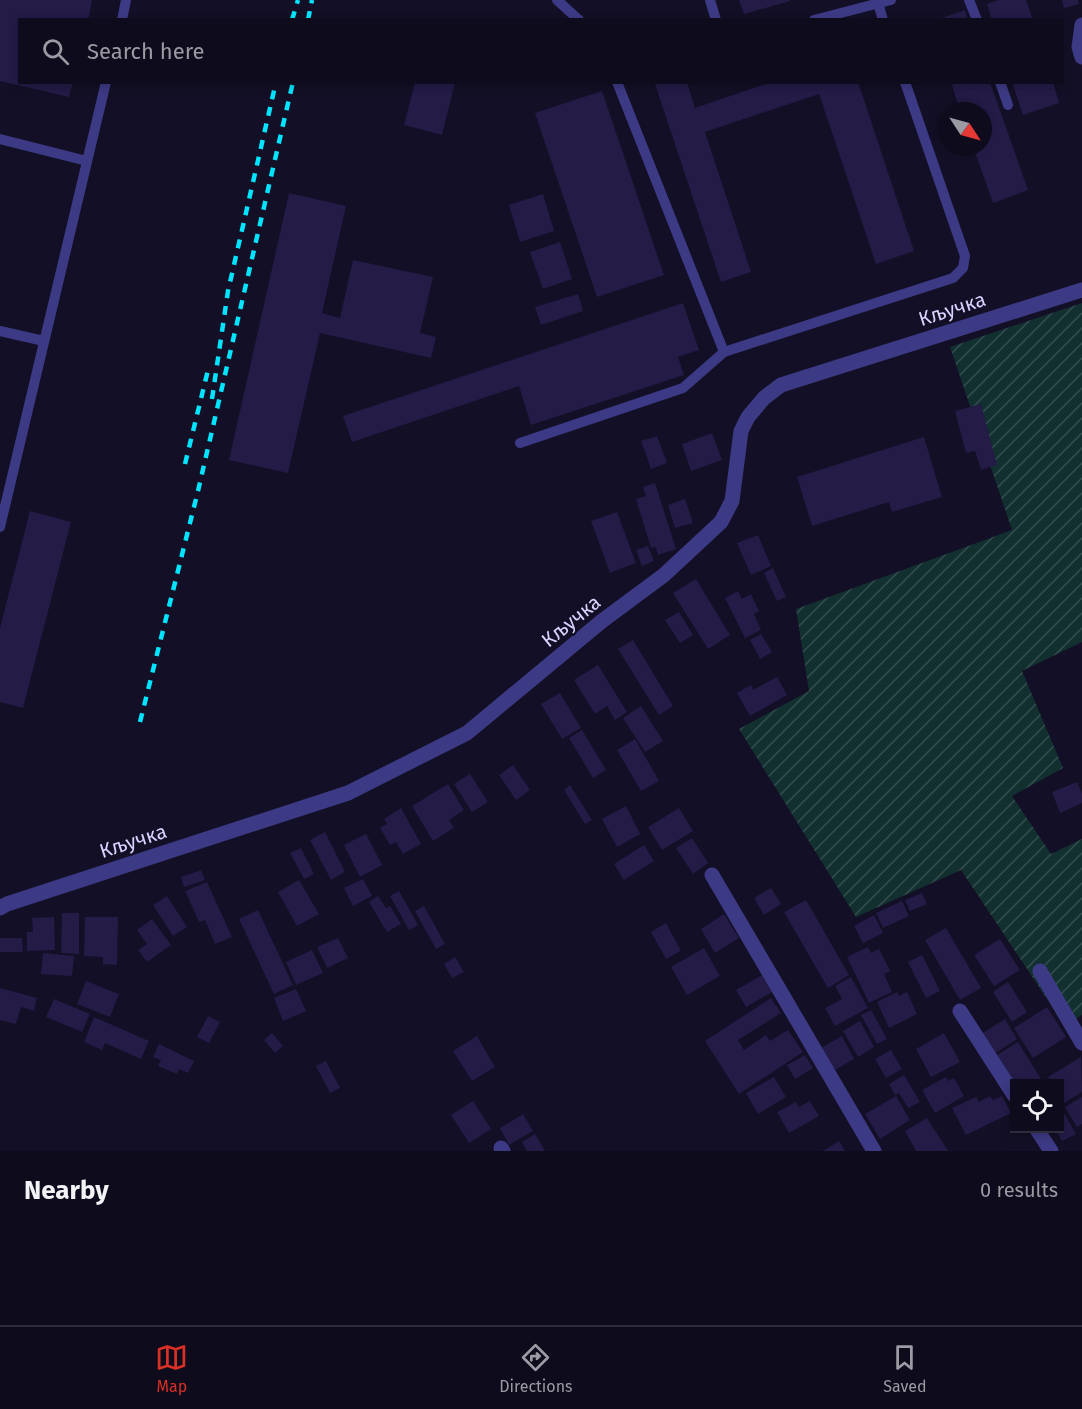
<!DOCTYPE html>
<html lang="en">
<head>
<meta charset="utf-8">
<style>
	body { margin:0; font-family:"Fira Sans",sans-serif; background:#1c1929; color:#f1f3f6 }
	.controls { position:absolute; right:18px; bottom:18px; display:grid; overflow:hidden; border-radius:0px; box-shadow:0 3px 9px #0003 }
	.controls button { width:54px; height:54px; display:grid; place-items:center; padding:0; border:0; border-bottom:2px solid #2e2b3b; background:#0e0b1c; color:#f1f3f6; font:30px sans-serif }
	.compass { position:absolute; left:938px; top:102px; width:54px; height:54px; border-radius:50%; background:#0e0b1c; box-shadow:0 3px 9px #0003; rotate:126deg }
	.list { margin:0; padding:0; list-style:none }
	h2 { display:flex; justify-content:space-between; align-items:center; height:78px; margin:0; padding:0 24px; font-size:26px }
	h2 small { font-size:20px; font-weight:400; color:#9b9ba3 }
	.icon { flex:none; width:33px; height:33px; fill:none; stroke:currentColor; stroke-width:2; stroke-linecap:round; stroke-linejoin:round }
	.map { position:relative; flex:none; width:1082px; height:1151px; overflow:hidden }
	.search { position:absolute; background:#0e0b1c; box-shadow:0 3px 9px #0003; left:18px; right:18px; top:18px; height:66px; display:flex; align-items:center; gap:15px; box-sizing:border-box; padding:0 21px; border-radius:0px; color:#9b9ba3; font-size:22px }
	.sheet { height:174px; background:#0e0b1c }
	nav { display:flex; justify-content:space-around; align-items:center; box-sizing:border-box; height:84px; border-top:2px solid #2e2b3b; background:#0e0b1c; font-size:16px; color:#9b9ba3 }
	nav a { display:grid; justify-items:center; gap:3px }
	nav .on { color:#d93025 }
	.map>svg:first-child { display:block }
</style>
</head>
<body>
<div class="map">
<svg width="1082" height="1151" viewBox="0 0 1082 1151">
	<defs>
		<pattern id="garden-furrows" width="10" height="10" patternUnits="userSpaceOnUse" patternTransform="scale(1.5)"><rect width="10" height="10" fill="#12302f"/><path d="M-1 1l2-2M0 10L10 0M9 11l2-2" fill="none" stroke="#344d4e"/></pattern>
	</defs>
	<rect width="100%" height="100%" fill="#130f26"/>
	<path fill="url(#garden-furrows)" d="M1082,303V642L1022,671L1063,768L1012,796L1051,854L1082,839V1015L1065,1026L961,870L856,917L739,729L809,691L796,609L1012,530L950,347Z"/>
	<path fill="#241b47" d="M0,0H92L88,20H20V82H73L69,97L0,81Z
		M739,0H790V1L744,14Z
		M999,0H1026L1033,20H992L987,4Z
		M1062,0H1078L1079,4L1064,8Z
		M965,10L968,20H939V19Z
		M415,82H455L442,135L404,125Z
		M660,82H687L695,108L771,82H858L914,251L876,264L819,94L705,132L751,272L721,282L655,84Z
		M951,82H990L1028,190L993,203L973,147H983V111H960Z
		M1012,82H1053L1059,103L1023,115Z
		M602,91L664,275L597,297L535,113Z
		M289,193L346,206L322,313L340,318L353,260L433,277L420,333L436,337L431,358L320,333L288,473L229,460Z
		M543,194L554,231L520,242L509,205Z
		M560,242L572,279L543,289L530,252Z
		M578,294L583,311L541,325L535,307Z
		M683,303L699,350L678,357L684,375L531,425L519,386L352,442L343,416Z
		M981,404L997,465L981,470L975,451L966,453L955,411Z
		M712,433L722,460L691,471L682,444Z
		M657,436L667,463L651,469L641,441Z
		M924,437L942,497L892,512L889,502L812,526L797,477Z
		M655,483L676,549L658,555L656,547L651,548L636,499L646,496L643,487Z
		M685,499L693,523L675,528L668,505Z
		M30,511L71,522L23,708L0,702V628Z
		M617,512L636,563L610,573L591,521Z
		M758,535L771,566L751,575L737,543Z
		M648,546L654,561L642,566L636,550Z
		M773,568L786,597L777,601L764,573Z
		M696,579L730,635L708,649L673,593Z
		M738,591L742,599L751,594L759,611L754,614L761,630L745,638L725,598Z
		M679,612L693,635L680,643L665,620Z
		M761,634L772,652L760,659L750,640Z
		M633,640L673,706L659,715L618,649Z
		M598,665L627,712L615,720L607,706L595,714L574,680Z
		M777,677L787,695L750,716L737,693L751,685L753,690Z
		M560,693L581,728L562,739L541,704Z
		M641,706L663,741L645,752L623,718Z
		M582,730L606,770L593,778L569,738Z
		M635,739L659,781L641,791L617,750Z
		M513,765L530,790L516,800L499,775Z
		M470,774L488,802L472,812L454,784Z
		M1077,782L1082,793V803L1060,813L1052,792Z
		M448,784L464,810L449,820L454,828L433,841L412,806Z
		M570,785L592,820L585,824L564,790Z
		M626,806L640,834L617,847L602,819Z
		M401,808L421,844L403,854L396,842L390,845L380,828L387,824L384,819Z
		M679,808L693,831L662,850L648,827Z
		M325,832L345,872L331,880L310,840Z
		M366,834L382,865L360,877L344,845Z
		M692,838L708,863L693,874L676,848Z
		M644,845L654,861L624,880L614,864Z
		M301,848L314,874L304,879L290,853Z
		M201,870L205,880L184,887L181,877Z
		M363,879L372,896L353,906L344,888Z
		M299,880L319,914L297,926L278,892Z
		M207,882L232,937L215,944L205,920L199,922L185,891Z
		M771,888L781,904L764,915L754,898Z
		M399,891L418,925L409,930L390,896Z
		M922,893L927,904L910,911L905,900Z
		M167,896L187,927L173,936L153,905Z
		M378,896L386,908L390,906L401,924L387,932L369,902Z
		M806,900L849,975L828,988L784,912Z
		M902,901L909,916L883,928L876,913Z
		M424,906L445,944L436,949L415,911Z
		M258,910L293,985L274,994L239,919Z
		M62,913H79V954L61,953Z
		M724,914L739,938L715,953L701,929Z
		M874,915L883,933L863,943L854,926Z
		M54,917L55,950L27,951V932H33L32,918Z
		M85,917H118L117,965L103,964V957L84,956Z
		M152,919L171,945L147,962L138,950L147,944L137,930Z
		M666,923L681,951L666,959L651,932Z
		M946,928L981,988L960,1000L925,940Z
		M0,938H22L23,952H0Z
		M338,938L348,958L327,968L317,947Z
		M1000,939L1020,970L994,986L974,955Z
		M868,947L871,953L879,949L890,971L884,974L892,992L869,1003L847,957Z
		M704,948L720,976L687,995L671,967Z
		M312,950L323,973L296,985L286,962Z
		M43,953L74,956L72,976L41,974Z
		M922,955L940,991L926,998L908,962Z
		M455,957L464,972L452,978L444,964Z
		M762,975L772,992L746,1007L736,990Z
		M851,977L868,1008L835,1026L825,1008L842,999L835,986Z
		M86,981L119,994L110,1017L77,1004Z
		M1008,982L1027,1012L1012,1022L993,992Z
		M0,988L37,998L34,1011L21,1007L16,1024L0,1020Z
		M296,989L306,1011L283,1021L274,998Z
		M897,992L899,996L907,992L917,1014L889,1028L877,1002Z
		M771,998L781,1013L738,1040L744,1050L766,1035L770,1041L788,1030L803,1052L739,1094L705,1041Z
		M54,999L90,1014L82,1032L46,1017Z
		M1047,1007L1066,1037L1033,1058L1014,1028Z
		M871,1010L887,1039L877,1044L861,1015Z
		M208,1016L220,1022L209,1043L197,1037Z
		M94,1017L149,1041L141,1059L105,1043L102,1050L84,1042Z
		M1005,1019L1017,1039L994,1054L981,1034Z
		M860,1021L874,1047L858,1057L843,1031Z
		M272,1033L283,1046L275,1053L264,1040Z
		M944,1033L960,1062L931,1077L916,1049Z
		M477,1036L495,1067L472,1081L453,1051Z
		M842,1036L854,1059L833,1071L821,1048Z
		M1018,1042L1044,1084H1015L997,1055Z
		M159,1044L194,1061L188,1073L179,1069L177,1074L158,1066L161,1060L153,1057Z
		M891,1050L902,1069L886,1078L875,1059Z
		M805,1055L813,1068L795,1079L787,1065Z
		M1081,1057L1082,1092L1064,1103L1060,1097V1084H1052L1048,1077Z
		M326,1061L340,1088L330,1093L316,1066Z
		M904,1075L920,1102L908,1108L899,1093L895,1095L889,1084Z
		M774,1077L786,1097L758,1114L746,1093Z
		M946,1077L948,1081L954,1078L964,1096L935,1113L922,1090Z
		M896,1096L910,1120L880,1139L865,1114Z
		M990,1096L993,1100L1002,1096L1011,1113L966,1135L952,1108L976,1097L979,1102Z
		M1082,1097V1124L1077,1127L1065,1107Z
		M473,1101L491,1129L469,1143L451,1115Z
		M810,1101L819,1116L789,1133L777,1112L796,1102L799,1107Z
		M1060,1106L1076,1134L1062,1141L1055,1128H1060Z
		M523,1114L533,1131L509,1145L500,1128Z
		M927,1118L948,1151H916L905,1131Z
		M535,1134L545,1151H527L522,1142Z
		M839,1141L845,1151H823Z"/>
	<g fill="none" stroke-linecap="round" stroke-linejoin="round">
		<path stroke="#3d3a85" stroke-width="10" d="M557,0L579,20
			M710,0L716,20
			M969,0L977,20
			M878,3L883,20
			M122,20L126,0
			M814,20L891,0
			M617,82L724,352
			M1000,82L1008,105
			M0,139L87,161
			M0,331L44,341
			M520,443L683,388L724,352L953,278L963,268L965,256L905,82
			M0,527L106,82"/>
		<path stroke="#3d3a85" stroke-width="15" d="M1082,25L1079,47L1082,57
			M712,875L874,1151
			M0,908L7,904L348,793L467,733L602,621L664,575L721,522L732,501L741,431L748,417L764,398L781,385L1082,290
			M1040,971L1082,1043
			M960,1011L1014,1095
			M1036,1128L1051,1151
			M501,1148L503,1151"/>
		<path stroke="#00e5ff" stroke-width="4.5" stroke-dasharray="9 8" stroke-linecap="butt" d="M292,20L298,0
			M308,20L312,0
			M212,399L228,291L276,82
			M185,464L208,370
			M140,722L198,491L293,82"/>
	</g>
	<g text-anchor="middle" stroke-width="4.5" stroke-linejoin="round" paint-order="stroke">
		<g font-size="20" fill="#d9d4ff" stroke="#130f26">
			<text transform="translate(952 309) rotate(-18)" y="7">Кључка</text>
			<text transform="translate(571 621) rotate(-39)" y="7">Кључка</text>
			<text transform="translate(133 841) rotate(-18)" y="7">Кључка</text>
		</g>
	</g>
</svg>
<div class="controls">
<button><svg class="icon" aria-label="locate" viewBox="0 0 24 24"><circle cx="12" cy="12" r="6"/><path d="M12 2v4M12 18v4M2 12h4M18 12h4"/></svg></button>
</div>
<svg class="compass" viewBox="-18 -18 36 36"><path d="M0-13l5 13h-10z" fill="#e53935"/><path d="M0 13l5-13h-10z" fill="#9b9ba3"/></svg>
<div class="search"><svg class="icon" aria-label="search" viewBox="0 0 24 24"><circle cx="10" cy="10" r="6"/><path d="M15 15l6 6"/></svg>Search here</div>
</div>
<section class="sheet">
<h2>Nearby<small>0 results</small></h2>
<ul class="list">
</ul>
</section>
<nav>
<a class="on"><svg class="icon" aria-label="map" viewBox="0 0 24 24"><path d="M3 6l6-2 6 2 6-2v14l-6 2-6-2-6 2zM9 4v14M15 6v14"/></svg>Map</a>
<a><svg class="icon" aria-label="directions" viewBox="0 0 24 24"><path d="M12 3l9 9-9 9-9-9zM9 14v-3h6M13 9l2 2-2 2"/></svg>Directions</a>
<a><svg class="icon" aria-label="saved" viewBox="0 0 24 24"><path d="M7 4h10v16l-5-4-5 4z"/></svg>Saved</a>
</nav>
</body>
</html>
